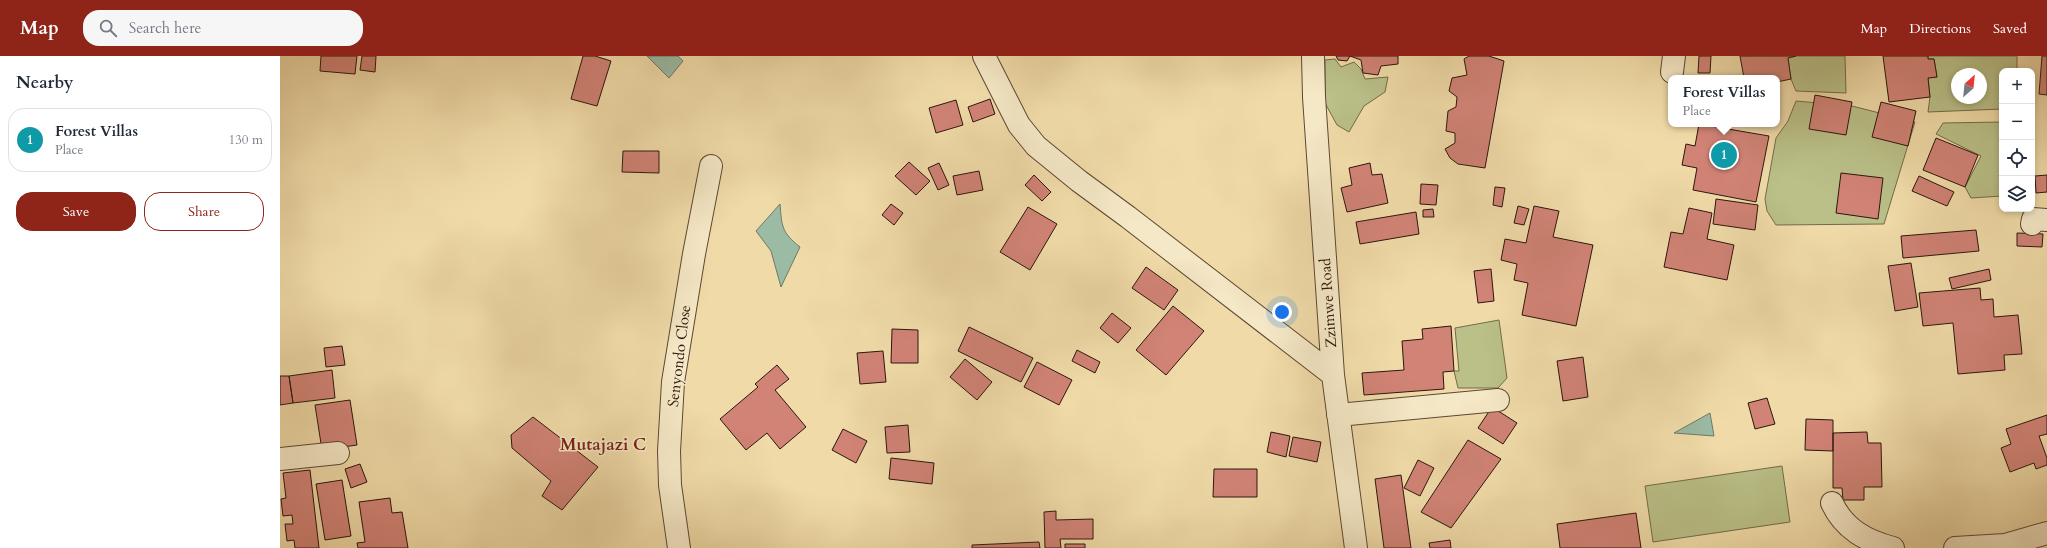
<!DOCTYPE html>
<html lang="en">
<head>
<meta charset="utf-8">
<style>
	body { margin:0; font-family:Cardo,serif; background:#f6f6f7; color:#1f2937 }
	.controls { position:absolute; right:12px; top:12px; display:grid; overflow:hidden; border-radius:8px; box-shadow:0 2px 6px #0003 }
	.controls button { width:36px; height:36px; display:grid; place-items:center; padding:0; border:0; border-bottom:1px solid #e0e1e3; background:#fff; color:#1f2937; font:20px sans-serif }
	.compass { position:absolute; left:1671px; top:12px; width:36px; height:36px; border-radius:50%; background:#fff; box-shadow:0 2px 6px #0003; rotate:27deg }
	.you { position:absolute; left:1002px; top:256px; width:14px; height:14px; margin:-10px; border:3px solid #fff; border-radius:50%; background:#1a73e8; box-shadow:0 0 0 6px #1a73e833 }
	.badge { display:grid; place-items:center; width:26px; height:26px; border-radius:50%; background:#8f2418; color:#fff; font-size:13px; font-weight:700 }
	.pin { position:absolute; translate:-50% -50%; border:2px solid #fff; box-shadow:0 1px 4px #0006 }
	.popup { position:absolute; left:1388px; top:19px; width:112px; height:52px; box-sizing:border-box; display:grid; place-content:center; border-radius:8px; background:#fff; filter:drop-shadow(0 1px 3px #0005); font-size:13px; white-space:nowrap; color:#747a83 }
	.popup b { font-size:15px; color:#1f2937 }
	.popup::after { content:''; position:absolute; left:50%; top:100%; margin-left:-8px; border:8px solid transparent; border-top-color:#fff }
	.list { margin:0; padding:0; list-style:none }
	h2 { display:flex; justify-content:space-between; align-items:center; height:52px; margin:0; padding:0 16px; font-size:17px }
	h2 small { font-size:13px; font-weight:400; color:#747a83 }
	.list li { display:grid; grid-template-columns:26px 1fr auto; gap:12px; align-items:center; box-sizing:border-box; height:64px; margin:0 8px 8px; padding:0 8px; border:1px solid #e0e1e3; border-radius:16px }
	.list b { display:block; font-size:15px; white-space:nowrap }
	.list p { margin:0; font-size:13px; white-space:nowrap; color:#747a83 }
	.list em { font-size:13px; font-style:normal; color:#747a83 }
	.actions { display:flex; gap:8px; padding:12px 16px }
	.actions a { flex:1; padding:9px 0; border:1px solid #8f2418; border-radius:16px; text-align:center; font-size:14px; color:#8f2418 }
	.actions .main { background:#8f2418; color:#fff }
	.icon { flex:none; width:22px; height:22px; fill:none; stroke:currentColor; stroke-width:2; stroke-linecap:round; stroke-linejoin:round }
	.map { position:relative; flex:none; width:1767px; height:492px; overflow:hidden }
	header { display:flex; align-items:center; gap:24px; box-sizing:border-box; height:56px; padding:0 20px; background:#8f2418; color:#fff }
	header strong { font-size:19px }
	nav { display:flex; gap:22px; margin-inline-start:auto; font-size:14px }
	.search { width:280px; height:36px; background:#f6f6f7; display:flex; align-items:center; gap:10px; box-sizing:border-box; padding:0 14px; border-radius:16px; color:#747a83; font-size:15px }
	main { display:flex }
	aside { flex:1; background:#fff }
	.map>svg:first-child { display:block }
</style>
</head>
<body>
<header>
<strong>Map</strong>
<div class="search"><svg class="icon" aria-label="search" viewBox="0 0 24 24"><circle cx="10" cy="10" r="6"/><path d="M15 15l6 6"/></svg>Search here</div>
<nav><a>Map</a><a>Directions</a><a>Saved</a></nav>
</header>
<main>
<aside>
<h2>Nearby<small></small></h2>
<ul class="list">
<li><span class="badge" style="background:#0f9aa8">1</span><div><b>Forest Villas</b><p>Place</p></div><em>130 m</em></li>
</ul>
<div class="actions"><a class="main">Save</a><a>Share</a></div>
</aside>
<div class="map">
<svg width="1767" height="492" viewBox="0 0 1767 492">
	<rect width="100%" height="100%" fill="#f0dba8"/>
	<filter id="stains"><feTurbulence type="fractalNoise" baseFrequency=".005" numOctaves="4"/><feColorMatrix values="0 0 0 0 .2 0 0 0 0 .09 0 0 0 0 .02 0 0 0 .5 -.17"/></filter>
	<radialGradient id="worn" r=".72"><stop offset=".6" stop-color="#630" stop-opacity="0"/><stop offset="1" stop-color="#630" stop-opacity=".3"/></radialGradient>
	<path fill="#bac088" stroke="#736b4a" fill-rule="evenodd" d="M1516,0H1565L1566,37L1516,35L1511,23L1508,2Z
		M1648,0H1737V15H1722V53L1648,56L1650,41L1648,22L1657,21L1654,3H1648ZM1677,18H1701V42H1677Z
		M1055,3L1061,11L1074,6L1081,13L1085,23L1108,21L1105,36L1084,50L1069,76L1057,69L1045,47V4Z
		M1516,45L1572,50L1635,66L1604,168L1496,169L1487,155L1485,143L1496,82L1508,65Z
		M1722,66V140L1691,142L1685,131L1701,100L1656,78L1663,67Z
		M1219,264L1227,322L1218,332H1178L1174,315H1179L1175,272Z
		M1502,410L1510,466L1373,486L1365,430Z"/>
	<path fill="#9bbba5" stroke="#6f7968" d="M367,0H398L403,5L389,22Z
		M500,148C502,170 501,176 520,191L501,231L491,195L476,175Z
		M1430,357L1434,380L1394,377Z"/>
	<path fill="#d18376" stroke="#2c160d" d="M41,0H77L75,18L40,15Z
		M82,0H96L95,16L80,14Z
		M303,0H315L331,5L317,50L291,43Z
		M1056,0H1070L1067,5L1058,4Z
		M1070,0H1118V8L1101,10L1098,19L1083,17L1081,4Z
		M1189,0H1209L1224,5L1205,112L1178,108L1170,102L1165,93L1175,87V77L1166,75L1168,55L1176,51L1177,41L1169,35L1172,22L1187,19L1184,3Z
		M1419,0H1431L1430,17H1418Z
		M1460,0H1516L1508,2L1511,23L1497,26V22H1464Z
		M1603,0H1648V3H1654L1657,21L1648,22L1650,41L1609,46Z
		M1762,0H1767V39L1759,38Z
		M1535,39L1572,46L1566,79L1529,73Z
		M710,43L715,58L693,66L688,51Z
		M676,44L683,69L656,77L649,52Z
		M1601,46L1636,55L1628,90L1592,81Z
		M1419,68L1489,80L1476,146L1413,134L1417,112L1402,109L1406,88L1415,90Z
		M1656,82L1698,99L1685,131L1643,114Z
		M343,95H379V117L342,116Z
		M629,106L650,125L636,139L615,120Z
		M659,107L669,129L658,134L648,112Z
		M1090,107L1092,119L1102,118L1108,147L1067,156L1061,132L1072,129L1069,112Z
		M699,115L703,134L677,139L673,120Z
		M1561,117L1603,122L1598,163L1556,157Z
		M754,119L771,136L762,145L745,129Z
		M1767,119V136L1756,137L1755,120Z
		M1639,120L1674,136L1667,150L1632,135Z
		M1141,128L1158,129L1156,149L1140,148Z
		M1215,131L1225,132L1222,151L1213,149Z
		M1436,143L1478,149L1475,174L1433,168Z
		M611,148L623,157L614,169L602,159Z
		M1238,150L1249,153L1244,169L1234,167Z
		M1254,150L1279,155L1273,181L1313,189L1296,270L1242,259L1248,227L1234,224L1237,208L1221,204L1225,183L1246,187Z
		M748,151L777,168L750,214L720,196Z
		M1409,152L1432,157L1427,183L1454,189L1447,224L1384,211L1391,176L1403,178Z
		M1153,153L1154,161H1143V154Z
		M1136,156L1139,178L1080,188L1076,166Z
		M1696,174L1699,195L1623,202L1621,180Z
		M1737,177L1763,178L1762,191L1737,190Z
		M1631,207L1638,251L1615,255L1608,210Z
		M866,211L898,234L884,254L852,232Z
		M1211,213L1214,245L1198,247L1194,215Z
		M1709,213L1711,224L1672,233L1669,222Z
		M1700,232L1701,244L1713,243L1714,261L1738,259L1742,298L1724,299L1725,314L1678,318L1673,267L1643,270L1639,237Z
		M893,250L924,275L886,319L856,294Z
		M832,257L851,272L838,287L820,272Z
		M1171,270L1174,315L1163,316L1164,333L1084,339L1082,317L1124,314L1122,285L1143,283L1142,273Z
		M689,271L753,302L741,326L678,295Z
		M612,273L638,274V307H611Z
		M62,290L65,309L46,311L44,292Z
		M797,294L820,306L815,317L792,305Z
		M603,295L606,326L580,328L577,297Z
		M1303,301L1308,341L1283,345L1277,305Z
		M685,303L712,326L697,344L670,321Z
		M757,306L792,324L779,349L744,331Z
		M497,309L509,323L495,334L526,371L500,393L487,377L466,394L440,363L478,331L475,328Z
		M52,314L55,342L13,347L9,320Z
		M0,320H9L13,347L0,349Z
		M1487,342L1495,368L1475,373L1468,347Z
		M70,344L77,389L42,394L35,349Z
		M1212,351L1237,367L1223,388L1198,372Z
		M1767,359V378L1759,380L1767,402V409L1756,413L1754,407L1730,416L1721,392L1731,388L1726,373Z
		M253,361L318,411L282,454L262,440L271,425L232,392L231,379Z
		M1526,363L1553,364V395L1525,394Z
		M628,369L630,396L607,397L605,371Z
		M563,373L587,385L576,407L552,394Z
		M991,376L1010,380L1006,401L987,396Z
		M1587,376L1588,387H1601L1602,431H1584V444H1563L1562,432H1553V377Z
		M1013,381L1041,386L1037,406L1009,400Z
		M1188,384L1221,403L1171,472L1141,456Z
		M611,402L654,407L652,428L609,423Z
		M1138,404L1154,412L1140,440L1124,432Z
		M80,408L87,426L71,432L65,413Z
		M934,413H977V441H933Z
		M30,414L39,492H15L14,484L7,485L5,468H13L12,459L3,460L1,443L6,442L3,417Z
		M1121,419L1131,492H1104L1095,423Z
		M62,424L71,480L45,484L36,428Z
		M110,442L112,457L122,456L128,492H78L77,487L85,486L79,446Z
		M776,455V464L813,463V483H780L781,492H765L764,456Z
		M1356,457L1361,492H1280L1277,468Z
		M1170,484L1171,492H1150L1149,487Z
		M759,486L760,492H692V489Z
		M785,488H805V492H785Z"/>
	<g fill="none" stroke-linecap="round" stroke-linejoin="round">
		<defs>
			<path id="minor" d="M704,0L739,69L756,90L799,125L848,161L1053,319
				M1033,0L1034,41L1053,319L1076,492
				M1392,16L1394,0
				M1752,168L1753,163L1767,164
				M1058,359L1218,344
				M0,403L58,397
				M1552,447C1564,473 1586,485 1613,492
				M399,492L390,429L389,395L393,326L414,198L431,110
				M1675,492L1725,489L1767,477"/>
		</defs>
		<use href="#minor" stroke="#5d4734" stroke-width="24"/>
		<use href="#minor" stroke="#f5e8c6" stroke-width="22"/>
	</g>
	<g text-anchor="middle" stroke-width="3" stroke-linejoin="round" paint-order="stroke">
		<g font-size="15" fill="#2c160d" stroke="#f5e8c6">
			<text transform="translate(1048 247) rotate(-94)" y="5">Zzimwe Road</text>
			<text transform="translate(399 300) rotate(-83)" y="5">Senyondo Close</text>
		</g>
		<g font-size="17" font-weight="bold" fill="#7a1f14" stroke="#f5e8c6">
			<text x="323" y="394">Mutajazi C</text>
		</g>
	</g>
	<rect width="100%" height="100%" filter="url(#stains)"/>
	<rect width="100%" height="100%" fill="url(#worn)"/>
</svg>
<div class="controls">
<button>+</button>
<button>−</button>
<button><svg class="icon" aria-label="locate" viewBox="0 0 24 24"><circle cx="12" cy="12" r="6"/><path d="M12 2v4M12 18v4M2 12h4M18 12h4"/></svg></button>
<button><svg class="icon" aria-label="layers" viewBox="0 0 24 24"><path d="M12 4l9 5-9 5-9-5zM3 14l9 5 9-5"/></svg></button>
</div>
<svg class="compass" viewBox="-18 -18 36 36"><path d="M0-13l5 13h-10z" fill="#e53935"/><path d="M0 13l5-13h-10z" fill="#747a83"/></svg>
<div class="you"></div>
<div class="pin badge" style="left:1444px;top:99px;background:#0f9aa8">1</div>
<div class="popup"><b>Forest Villas</b>Place</div>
</div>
</main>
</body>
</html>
